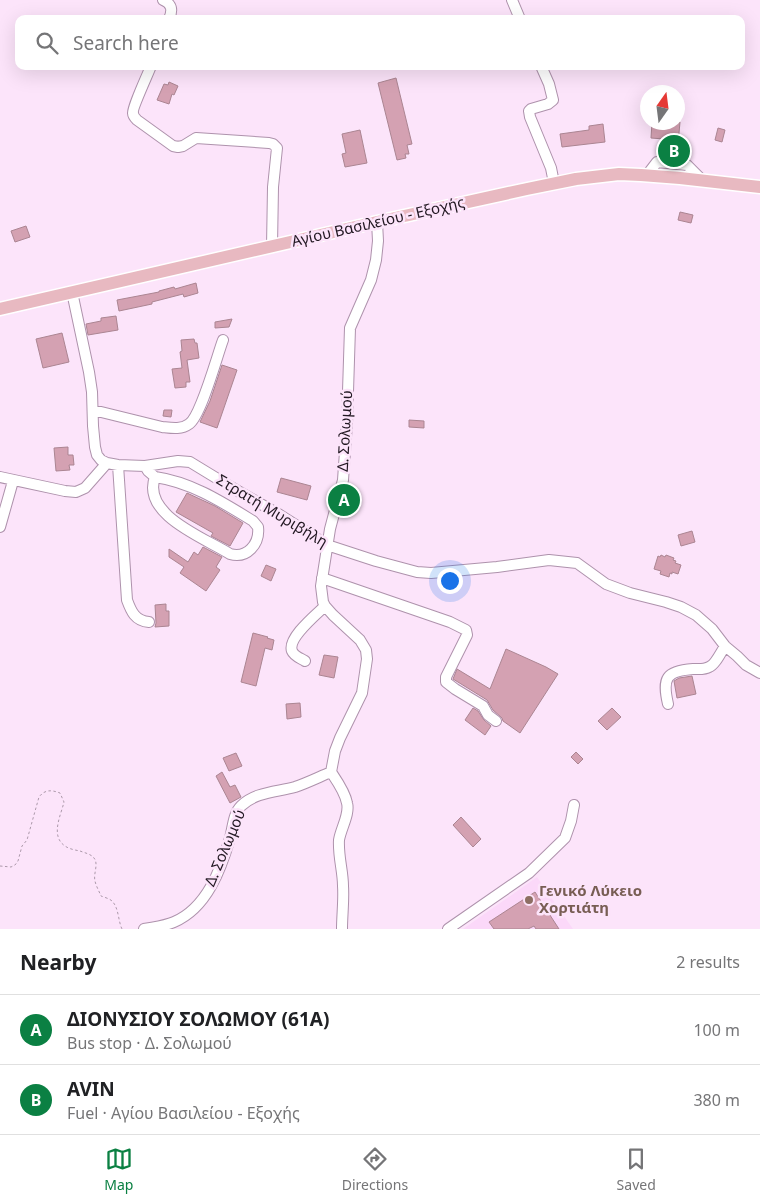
<!DOCTYPE html>
<html lang="en">
<head>
<meta charset="utf-8">
<style>
	body { margin:0; font-family:"Noto Sans",sans-serif; background:#f2f2f2; color:#202124 }
	.compass { position:absolute; left:640px; top:85px; width:45px; height:45px; border-radius:50%; background:#fff; box-shadow:0 5px 20px #0002; rotate:14deg }
	.you { position:absolute; left:449px; top:580px; width:18px; height:18px; margin:-12px; border:4px solid #fff; border-radius:50%; background:#1a73e8; box-shadow:0 0 0 8px #1a73e833 }
	.badge { display:grid; place-items:center; width:32px; height:32px; border-radius:50%; background:#0b8043; color:#fff; font-size:16px; font-weight:700 }
	.pin { position:absolute; translate:-50% -50%; border:2px solid #fff; box-shadow:0 1px 5px #0006 }
	.list { margin:0; padding:0; list-style:none }
	h2 { display:flex; justify-content:space-between; align-items:center; height:65px; margin:0; padding:0 20px; font-size:21px }
	h2 small { font-size:16px; font-weight:400; color:#757577 }
	.list li { display:grid; grid-template-columns:32px 1fr auto; gap:15px; align-items:center; box-sizing:border-box; height:70px; padding:0 20px; border-top:1px solid #e0e0e0 }
	.list b { display:block; font-size:19px; white-space:nowrap }
	.list p { margin:0; font-size:16px; white-space:nowrap; color:#757577 }
	.list em { font-size:16px; font-style:normal; color:#757577 }
	.icon { flex:none; width:28px; height:28px; fill:none; stroke:currentColor; stroke-width:2; stroke-linecap:round; stroke-linejoin:round }
	.map { position:relative; flex:none; width:760px; height:929px; overflow:hidden }
	.search { position:absolute; background:#fff; box-shadow:0 5px 20px #0002; left:15px; right:15px; top:15px; height:55px; display:flex; align-items:center; gap:12px; box-sizing:border-box; padding:0 18px; border-radius:10px; color:#757577; font-size:19px }
	.sheet { height:205px; background:#fff }
	nav { display:flex; justify-content:space-around; align-items:center; box-sizing:border-box; height:70px; border-top:1px solid #e0e0e0; background:#fff; font-size:14px; color:#757577 }
	nav a { display:grid; justify-items:center; gap:2px }
	nav .on { color:#0b8043 }
	.map>svg:first-child { display:block }
</style>
</head>
<body>
<div class="map">
<svg width="760" height="929" viewBox="0 0 760 929">
	<rect width="100%" height="100%" fill="#fce4fa"/>
	<path fill="#fbd8f9" d="M537,877L573,929H463Z"/>
	<path fill="#d4a1b2" stroke="#ab8592" d="M396,78L412,144L407,145L409,154H405L406,158L397,160L378,83Z
		M169,82L178,86L174,95L172,94L169,104L157,100L164,84L168,85Z
		M652,122H680L678,144L685,145V153L663,152L664,139L651,138Z
		M603,124L605,142L562,147L560,134L589,130V126Z
		M718,128L725,130L722,142L715,140Z
		M360,130L367,163L345,167L342,154L346,153L342,134Z
		M680,212L693,215L691,223L678,220Z
		M26,226L30,237L15,242L11,231Z
		M196,283L198,293L184,297L183,294L152,302V304L119,311L117,300L159,292V291L174,287L175,289Z
		M116,316L118,330L88,335L86,324L101,321V318Z
		M232,319L229,327L215,328V322Z
		M62,333L69,362L43,368L36,339Z
		M194,339L195,343H197L199,358L187,360L190,382H186V387L175,388L172,369L182,368L180,352L182,351L181,340Z
		M222,365L237,370L217,428L200,422L210,401Z
		M164,410H172L171,417L163,416Z
		M409,420L424,421V428L409,427Z
		M68,447V455H73L74,465H69L70,470L56,471L54,448Z
		M281,478L311,486L307,500L277,492Z
		M187,493L215,506L243,523L230,546L211,536L213,533L176,512Z
		M692,531L695,542L681,546L678,535Z
		M203,547L222,557L216,567L220,570L206,591L180,573L184,567L169,557V549L188,562L194,552L198,555Z
		M661,555L665,557L666,555L674,558L673,560L676,561L675,563L681,565L678,574L672,572V574L670,573L669,577L660,574L661,571L654,569L658,556L660,557Z
		M266,565L276,569L271,581L261,576Z
		M166,604V611H169V626L155,627L156,623L155,605Z
		M253,633L268,637L267,638L274,640L272,650L265,648L256,686L241,682Z
		M506,649L546,667L558,674L520,733L503,721L502,718L493,710L487,700L453,679L457,669L490,689Z
		M324,655L338,657L334,678L319,675Z
		M692,676L696,694L677,698L674,681L679,678Z
		M300,703L301,717L287,719L286,704Z
		M473,708L478,711L484,720L491,726L485,735L465,720Z
		M612,708L621,717L607,730L598,721Z
		M576,752L583,759L578,764L571,757Z
		M236,753L242,766L229,771L223,758Z
		M222,772L230,787L235,785L241,797L230,803L216,776Z
		M461,817L481,839L473,847L453,825Z
		M535,892L559,929H536L534,926L528,929H494L489,922Z"/>
	<g fill="none" stroke-linecap="round" stroke-linejoin="round">
		<defs>
			<path id="minor" d="M163,0C172,4 173,10 169,19
				M512,0L520,19
				M151,66C148,74 132,108 133,113C133,116 135,118 137,120L173,146L178,147L183,146L196,138L269,143L273,144L277,148L273,187L272,246
				M541,66L549,84L553,100L548,104L531,109L529,111L530,117L551,168L554,183
				M647,175L657,162L687,165L702,180
				M72,292L89,372L92,392L93,426L95,447L97,455L101,460L107,463L118,465L145,466L178,461L190,462L231,487L280,515L327,545L376,561L417,572L431,573L497,567L549,560L577,563L606,584L630,593L666,602L681,607L696,615L712,629L725,646L737,656L746,665L760,673
				M93,410L162,427C171,428 181,430 189,424C201,416 217,356 223,340
				M118,465L127,600C131,611 135,621 149,622
				M145,466L148,471L155,477C141,515 205,538 230,554C247,559 260,544 258,527L253,521C222,502 191,482 155,477
				M0,477L65,491L76,492L85,488L107,463
				M0,527L13,481
				M322,578L450,622L466,630L467,635L446,677V682L455,689L483,706L488,715L496,721
				M305,661C300,658 294,656 292,651C287,638 317,614 325,606
				M668,704C662,678 666,671 693,669C698,669 704,670 709,667C715,665 721,652 725,646
				M331,772C337,781 345,792 347,803C350,814 341,828 339,840C338,856 343,871 343,886C344,900 342,915 342,929
				M144,929C154,927 165,926 174,922C207,908 221,869 230,838C233,828 233,814 241,806C255,792 277,792 295,787C307,783 319,777 331,772L335,751L340,738L362,693L367,659L366,650L360,640L333,615L325,606L323,602L321,586L330,529L343,480L347,423L350,328L371,280L376,260L378,241L377,222
				M448,929L529,873L565,838L571,821L574,805"/>
			<path id="major" d="M0,309L377,222L527,189L576,179L619,174L641,175L680,178L760,187"/>
		</defs>
		<use href="#minor" stroke="#ae92ac" stroke-width="12"/>
		<use href="#major" stroke="#fff" stroke-width="15"/>
		<path stroke="#ac99aa" stroke-width="1" stroke-dasharray="2.5 2.5" stroke-linecap="butt" d="M0,866L11,867L15,865L18,861L22,846L27,840L39,797C45,789 52,790 60,793L64,802C61,815 50,836 65,846C69,849 75,850 80,851C85,853 91,854 94,858C99,864 93,874 95,881C96,886 99,891 101,896C104,897 110,899 112,901C119,908 118,921 122,929"/>
		<use href="#minor" stroke="#fff" stroke-width="10"/>
		<use href="#major" stroke="#e8b9c1" stroke-width="12"/>
	</g>
	<circle fill="#8d6e63" stroke="#fce4fa" stroke-width="2" cx="529" cy="900" r="5"/>
	<g text-anchor="middle" stroke-width="5" stroke-linejoin="round" paint-order="stroke">
		<g font-size="15" fill="#221822" stroke="#fce4fa">
			<text transform="translate(378 222) rotate(-13)" y="5">Αγίου Βασιλείου - Εξοχής</text>
			<text transform="translate(345 431) rotate(-87)" y="5">Δ. Σολωμού</text>
			<text transform="translate(272 511) rotate(31)" y="5">Στρατή Μυριβήλη</text>
			<text transform="translate(225 848) rotate(-67)" y="5">Δ. Σολωμού</text>
		</g>
		<g font-size="15" font-weight="bold" fill="#785e54" stroke="#fce4fa" text-anchor="start">
			<text x="539" y="896">Γενικό Λύκειο<tspan x="539" dy="17">Χορτιάτη</tspan></text>
		</g>
	</g>
</svg>
<svg class="compass" viewBox="-18 -18 36 36"><path d="M0-13l5 13h-10z" fill="#e53935"/><path d="M0 13l5-13h-10z" fill="#757577"/></svg>
<div class="you"></div>
<div class="pin badge" style="left:344px;top:500px">A</div>
<div class="pin badge" style="left:674px;top:151px">B</div>
<div class="search"><svg class="icon" aria-label="search" viewBox="0 0 24 24"><circle cx="10" cy="10" r="6"/><path d="M15 15l6 6"/></svg>Search here</div>
</div>
<section class="sheet">
<h2>Nearby<small>2 results</small></h2>
<ul class="list">
<li><span class="badge">A</span><div><b>ΔΙΟΝΥΣΙΟΥ ΣΟΛΩΜΟΥ (61Α)</b><p>Bus stop · Δ. Σολωμού</p></div><em>100 m</em></li>
<li><span class="badge">B</span><div><b>AVIN</b><p>Fuel · Αγίου Βασιλείου - Εξοχής</p></div><em>380 m</em></li>
</ul>
</section>
<nav>
<a class="on"><svg class="icon" aria-label="map" viewBox="0 0 24 24"><path d="M3 6l6-2 6 2 6-2v14l-6 2-6-2-6 2zM9 4v14M15 6v14"/></svg>Map</a>
<a><svg class="icon" aria-label="directions" viewBox="0 0 24 24"><path d="M12 3l9 9-9 9-9-9zM9 14v-3h6M13 9l2 2-2 2"/></svg>Directions</a>
<a><svg class="icon" aria-label="saved" viewBox="0 0 24 24"><path d="M7 4h10v16l-5-4-5 4z"/></svg>Saved</a>
</nav>
</body>
</html>
